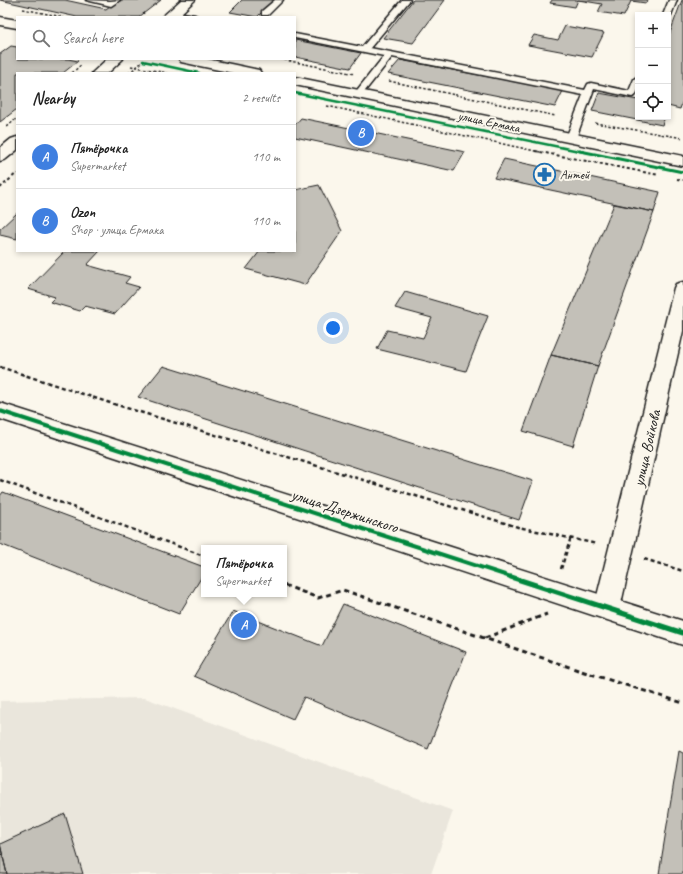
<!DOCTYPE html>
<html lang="en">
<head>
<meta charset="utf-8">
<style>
	body { margin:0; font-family:Caveat,sans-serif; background:#f2f2f2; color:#222 }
	.controls { position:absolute; right:12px; top:12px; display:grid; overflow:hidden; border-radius:0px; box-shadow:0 2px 6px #0003 }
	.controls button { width:36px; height:36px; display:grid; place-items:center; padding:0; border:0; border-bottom:1px solid #e0e0e0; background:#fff; color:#222; font:20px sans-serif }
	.you { position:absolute; left:333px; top:328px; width:14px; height:14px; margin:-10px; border:3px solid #fff; border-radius:50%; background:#1a73e8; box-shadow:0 0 0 6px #1a73e833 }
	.badge { display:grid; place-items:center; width:26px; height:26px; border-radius:50%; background:#1f6fb2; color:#fff; font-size:13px; font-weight:700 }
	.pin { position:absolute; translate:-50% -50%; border:2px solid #fff; box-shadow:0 1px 4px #0006 }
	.popup { position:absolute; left:201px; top:545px; width:86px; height:52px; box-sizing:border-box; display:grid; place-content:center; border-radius:0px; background:#fff; filter:drop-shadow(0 1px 3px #0005); font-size:13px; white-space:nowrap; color:#767676 }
	.popup b { font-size:15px; color:#222 }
	.popup::after { content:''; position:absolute; left:50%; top:100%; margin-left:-8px; border:8px solid transparent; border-top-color:#fff }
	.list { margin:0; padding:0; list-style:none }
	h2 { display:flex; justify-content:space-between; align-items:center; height:52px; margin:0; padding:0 16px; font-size:17px }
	h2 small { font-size:13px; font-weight:400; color:#767676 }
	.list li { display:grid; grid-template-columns:26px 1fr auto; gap:12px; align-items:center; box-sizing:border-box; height:64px; padding:0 16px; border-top:1px solid #e0e0e0 }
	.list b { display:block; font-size:15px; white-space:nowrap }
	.list p { margin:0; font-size:13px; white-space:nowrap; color:#767676 }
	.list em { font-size:13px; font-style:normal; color:#767676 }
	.icon { flex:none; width:22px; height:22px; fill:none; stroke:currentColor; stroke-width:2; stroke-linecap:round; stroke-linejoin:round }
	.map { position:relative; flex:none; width:683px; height:874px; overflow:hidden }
	.search { position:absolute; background:#fff; box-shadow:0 2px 6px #0003; left:16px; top:16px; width:280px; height:44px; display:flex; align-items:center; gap:10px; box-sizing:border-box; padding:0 14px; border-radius:0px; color:#767676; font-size:15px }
	.panel { position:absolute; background:#fff; box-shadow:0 2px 6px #0003; left:16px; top:72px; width:280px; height:180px; border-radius:0px }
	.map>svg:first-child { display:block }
</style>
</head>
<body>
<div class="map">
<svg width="683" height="874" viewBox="0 0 683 874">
	<rect width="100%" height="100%" fill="#fbf7ec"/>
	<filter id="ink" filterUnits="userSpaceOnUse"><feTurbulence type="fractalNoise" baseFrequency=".025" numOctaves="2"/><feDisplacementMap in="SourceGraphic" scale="8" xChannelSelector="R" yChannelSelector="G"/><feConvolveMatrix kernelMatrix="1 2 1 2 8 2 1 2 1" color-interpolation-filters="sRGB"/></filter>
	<g filter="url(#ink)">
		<path fill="#eae6dc" d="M145,698L453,811L431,874H0V701Z"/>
		<path fill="#c3c0b8" stroke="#1c1c1c" d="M0,0H65L106,9L118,0H161L139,17H77Z
			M242,0H274L257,17L230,12Z
			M413,0H445L413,43L383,38Z
			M552,0H648L646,3L631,1L624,16L598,12L602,4L578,0L575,7L550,3Z
			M682,0H683V100L680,109L668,106V38Z
			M565,26L604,33L592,57L528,45L534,35L558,40Z
			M295,40L361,53L350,68L295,57Z
			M11,46L17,47V59H68L78,61L63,73H17V109L0,122V54Z
			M400,60L563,91L555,107L388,74Z
			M599,93L638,100V117H665L662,125L592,111Z
			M301,118L465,152L454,171L295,137V125Z
			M504,159L660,192L654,212L494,178Z
			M319,185L342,231L305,285L246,269L260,251H295V190Z
			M614,204L654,212L598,366L551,355Z
			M17,213V239L0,235V229Z
			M65,251H100L87,265L130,277L125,283L139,287L115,314L85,306L80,311L50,302L55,297L28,289Z
			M405,292L488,316L466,371L377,349L387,330L423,338L432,318L395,308Z
			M551,355L598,366L573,446L523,431Z
			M163,366L533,481L519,520L138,397Z
			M3,492L204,567V573L179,614L0,544V496Z
			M343,604L466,652L428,749L304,697L293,719L194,676L233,611L322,646Z
			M679,751L683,753V874H659Z
			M65,814L83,874H7L0,844Z
			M0,844L7,874H0Z"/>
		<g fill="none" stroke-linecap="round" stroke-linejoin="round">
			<defs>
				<path id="lane" d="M86,0L110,1L120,0L111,6Z
					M275,0H283L268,15H262V11Z
					M402,0H410L370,48L585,90L588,84L591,83L629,91L634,79L638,76V90L635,96L632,97L594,89L576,138L571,141L566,138L583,95L392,57L361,96L358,97L354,94L384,56L295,38V34L362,47Z
					M669,0H677L671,15L668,17V15H663Z
					M171,11L195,15L199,17L174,15H171Z"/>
				<path id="street" d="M683,282V331L620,608L616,616L607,619L598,616L594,608L674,288L676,284Z"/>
				<path id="secondary" d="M181,0H195L177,17H162Z
					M0,17L17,20V28L0,25Z
					M107,59H123L108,73H92Z
					M179,59H207L259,70L261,73H233L181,62Z
					M295,77L683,156V166L295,85Z
					M17,137V150L6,159L0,161V148L11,139Z
					M0,403L683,621V645L0,419Z"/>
			</defs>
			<use href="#lane" stroke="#1c1c1c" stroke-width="3"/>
			<use href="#street" stroke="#1c1c1c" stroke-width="3"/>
			<use href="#secondary" stroke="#1c1c1c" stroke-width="3"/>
			<path stroke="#1c1c1c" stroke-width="1.5" stroke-dasharray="2.5 2" stroke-linecap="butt" d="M23,9L63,17
				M280,59L355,74
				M131,66L167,73
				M72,73L82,64
				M129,73L146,59
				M389,81L556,116
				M327,106L540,152
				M595,123L683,138
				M7,127L17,118"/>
			<path stroke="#1c1c1c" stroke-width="2" stroke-dasharray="3 2.5" stroke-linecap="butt" d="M535,151L659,175
				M677,179L683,180
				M0,188L17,173"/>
			<path stroke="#1c1c1c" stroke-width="2.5" stroke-dasharray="4 3" stroke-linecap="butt" d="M0,367L107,402L518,527L597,544
				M0,480L204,556
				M644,559L683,571
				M561,569L571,537"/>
			<path stroke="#1c1c1c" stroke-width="3" stroke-dasharray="5 4" stroke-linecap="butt" d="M284,585L318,598L343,590L578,670L683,703
				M485,638L547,614"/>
			<use href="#lane" fill="#fbf7ec" fill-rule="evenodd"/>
			<use href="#street" fill="#fbf7ec" fill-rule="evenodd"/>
			<use href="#secondary" fill="#fbf7ec" fill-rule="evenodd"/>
			<defs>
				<path id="cycleway-far3" d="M143,61L199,73
					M295,93L584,152"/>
				<path id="cycleway-far2" d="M580,151L683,172"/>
				<path id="cycleway-far1" d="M0,411L514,578"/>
				<path id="cycleway" d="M511,577L683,633"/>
			</defs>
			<use href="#cycleway-far3" stroke="#fbf7ec" stroke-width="4"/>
			<use href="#cycleway-far2" stroke="#fbf7ec" stroke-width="5"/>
			<use href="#cycleway-far1" stroke="#fbf7ec" stroke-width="6"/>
			<use href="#cycleway" stroke="#fbf7ec" stroke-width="8"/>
			<use href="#cycleway-far3" stroke="#00873e" stroke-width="2.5"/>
			<use href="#cycleway-far2" stroke="#00873e" stroke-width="3"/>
			<use href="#cycleway-far1" stroke="#00873e" stroke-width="4"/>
			<use href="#cycleway" stroke="#00873e" stroke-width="5"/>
		</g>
	</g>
	<defs>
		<symbol id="pharmacy-ring" viewBox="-11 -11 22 22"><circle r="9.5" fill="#fbf7ec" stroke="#1f6fb2" stroke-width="1.5"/><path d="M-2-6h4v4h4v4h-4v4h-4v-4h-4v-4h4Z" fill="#1f6fb2"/></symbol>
	</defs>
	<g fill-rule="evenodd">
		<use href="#pharmacy-ring" x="532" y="162" width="25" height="25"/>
	</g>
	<g text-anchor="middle" stroke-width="4" stroke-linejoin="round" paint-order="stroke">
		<g font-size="13" fill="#1c1c1c" stroke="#fbf7ec">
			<text transform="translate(489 121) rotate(12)" y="5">улица Ермака</text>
		</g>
		<g font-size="13" fill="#1c1c1c" stroke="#fbf7ec" text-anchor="start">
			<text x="560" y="179">Антей</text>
		</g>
		<g font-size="16" fill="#1c1c1c" stroke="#fbf7ec">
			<text transform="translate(646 448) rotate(-77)" y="6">улица Войкова</text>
			<text transform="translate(345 510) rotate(18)" y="6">улица Дзержинского</text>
		</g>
	</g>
</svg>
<div class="controls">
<button>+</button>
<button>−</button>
<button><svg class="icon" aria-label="locate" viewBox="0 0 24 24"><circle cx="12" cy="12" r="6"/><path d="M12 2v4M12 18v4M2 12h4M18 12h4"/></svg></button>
</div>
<div class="you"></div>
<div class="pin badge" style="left:244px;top:625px;background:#3f7fe0">A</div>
<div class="popup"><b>Пятёрочка</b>Supermarket</div>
<div class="pin badge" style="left:361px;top:133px;background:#3f7fe0">B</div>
<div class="search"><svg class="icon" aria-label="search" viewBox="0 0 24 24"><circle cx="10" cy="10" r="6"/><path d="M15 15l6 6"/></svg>Search here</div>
<section class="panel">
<h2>Nearby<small>2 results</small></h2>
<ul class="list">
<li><span class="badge" style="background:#3f7fe0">A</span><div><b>Пятёрочка</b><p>Supermarket</p></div><em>110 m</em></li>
<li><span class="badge" style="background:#3f7fe0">B</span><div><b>Ozon</b><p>Shop · улица Ермака</p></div><em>110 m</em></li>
</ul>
</section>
</div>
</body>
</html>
